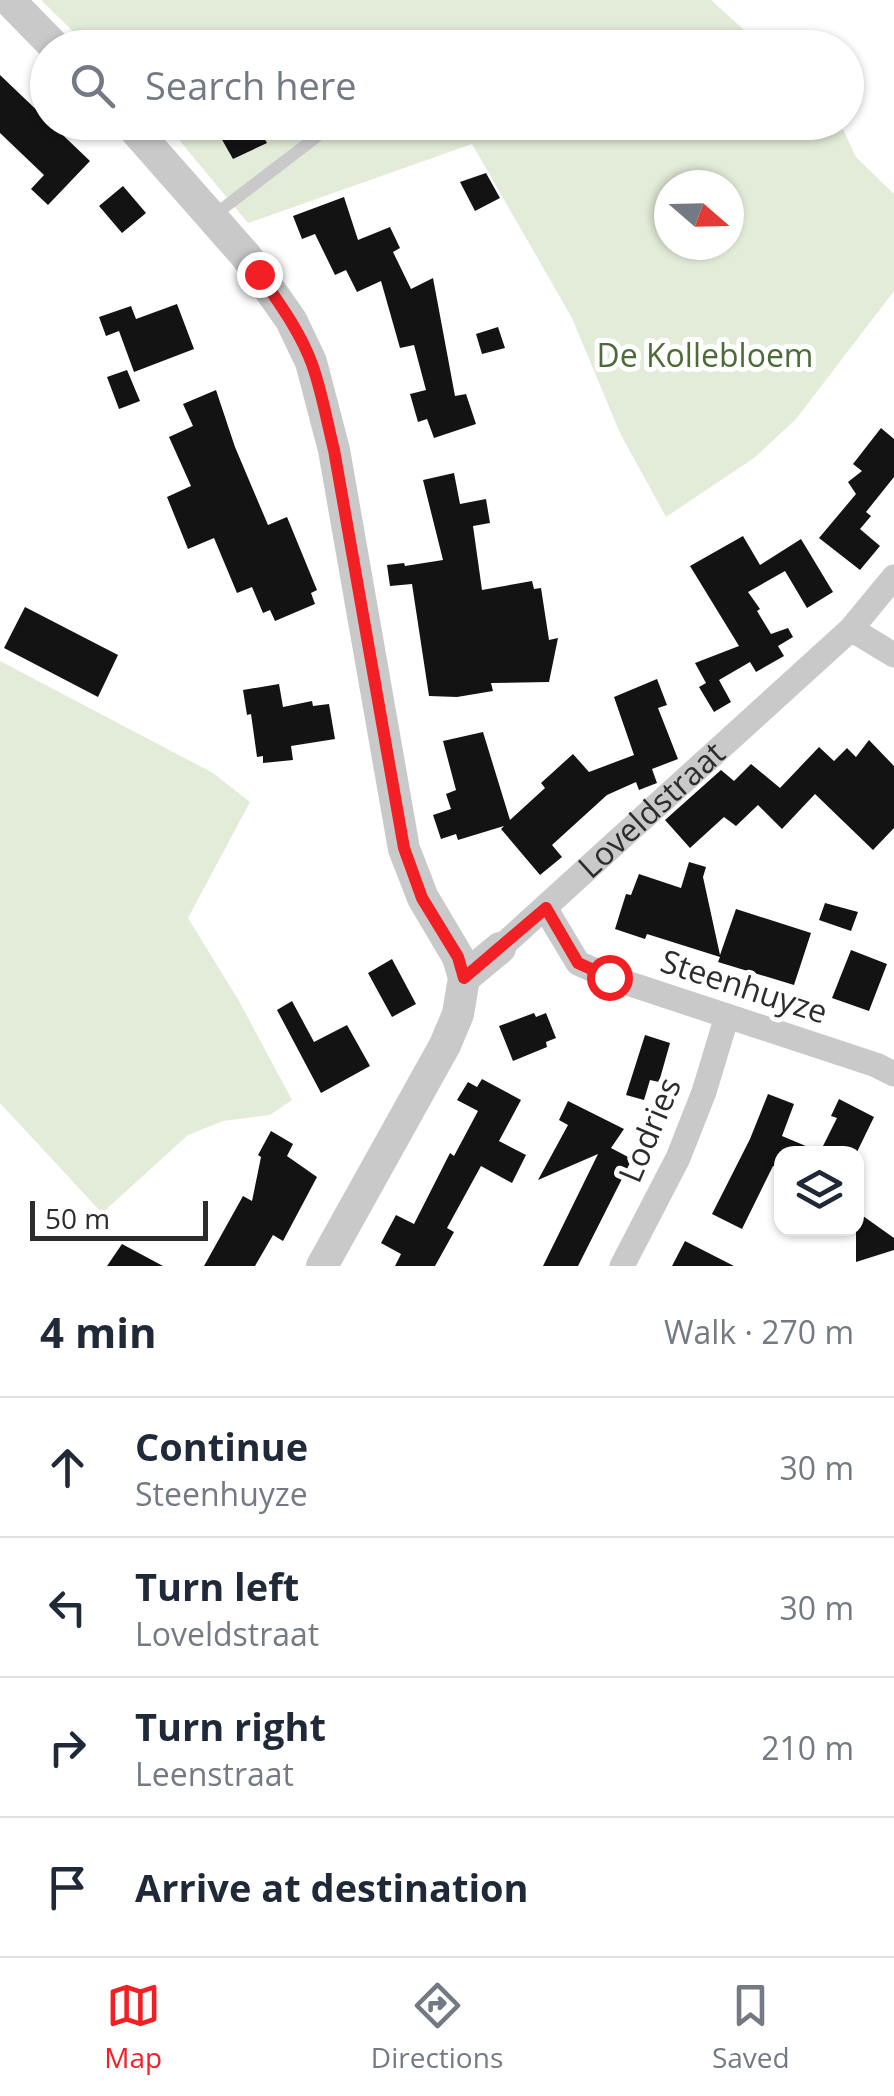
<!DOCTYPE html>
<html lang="en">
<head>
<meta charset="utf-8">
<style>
	body { margin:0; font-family:"Open Sans",sans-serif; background:#f6f6f7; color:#1f2937 }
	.controls { position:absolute; right:30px; bottom:30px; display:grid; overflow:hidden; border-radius:20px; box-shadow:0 2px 8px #0004 }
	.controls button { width:90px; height:90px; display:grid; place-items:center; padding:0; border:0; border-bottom:2px solid #e0e1e3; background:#fff; color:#1f2937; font:50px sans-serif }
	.compass { position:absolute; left:654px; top:170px; width:90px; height:90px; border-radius:50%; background:#fff; box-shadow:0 2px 8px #0004; rotate:110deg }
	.scale { position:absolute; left:30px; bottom:25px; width:178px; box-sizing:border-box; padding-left:10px; border:5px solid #2c2c2c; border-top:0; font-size:28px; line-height:35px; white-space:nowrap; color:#2c2c2c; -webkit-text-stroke:8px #fff; paint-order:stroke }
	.stop { position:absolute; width:30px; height:30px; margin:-22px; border:8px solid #f21f25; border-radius:50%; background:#fff }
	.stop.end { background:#f21f25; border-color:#fff; box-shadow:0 2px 10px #0008 }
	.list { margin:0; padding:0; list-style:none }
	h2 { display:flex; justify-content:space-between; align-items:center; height:130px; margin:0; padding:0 40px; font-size:42px }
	h2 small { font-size:32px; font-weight:400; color:#747a83 }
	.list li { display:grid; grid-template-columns:65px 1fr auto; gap:30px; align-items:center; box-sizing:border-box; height:140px; padding:0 40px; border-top:2px solid #e0e1e3 }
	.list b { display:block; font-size:38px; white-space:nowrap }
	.list p { margin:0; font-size:32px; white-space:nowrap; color:#747a83 }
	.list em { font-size:32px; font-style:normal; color:#747a83 }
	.icon { flex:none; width:55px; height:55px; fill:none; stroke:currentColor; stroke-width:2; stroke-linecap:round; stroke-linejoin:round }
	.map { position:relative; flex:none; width:894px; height:1266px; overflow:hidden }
	.search { position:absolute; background:#fff; box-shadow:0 2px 8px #0004; left:30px; right:30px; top:30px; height:110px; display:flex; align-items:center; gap:25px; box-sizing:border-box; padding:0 35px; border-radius:55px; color:#747a83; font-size:38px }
	.sheet { height:690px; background:#fff }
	nav { display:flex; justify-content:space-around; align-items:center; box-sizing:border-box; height:140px; border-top:2px solid #e0e1e3; background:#fff; font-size:28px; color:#747a83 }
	nav a { display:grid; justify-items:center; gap:5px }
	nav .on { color:#f21f25 }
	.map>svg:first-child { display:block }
</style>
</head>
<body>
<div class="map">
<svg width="894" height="1266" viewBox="0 0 894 1266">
	<rect width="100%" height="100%" fill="#fff"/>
	<path fill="#e2ecd8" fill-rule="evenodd" d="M41,0H711L763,47H89Z
		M165,123H840L856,157L894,194V291L796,419L754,458L666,517L620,433L572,318L472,144L248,223ZM669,185H729V245H669Z
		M0,661L213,773L250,802L188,918L239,1001L292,1100L270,1115L223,1121L188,1135L102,1213L0,1103Z"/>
	<path fill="#131313" d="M0,75L90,161L48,205L31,189L44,175L0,133Z
		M212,122H255L267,143L233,159Z
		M486,173L500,198L475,211L460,182Z
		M123,186L146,213L122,233L99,206Z
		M344,197L358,240L390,227L400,248L393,252L411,289L433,278L455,396L466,394L476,424L434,438L427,419L418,422L410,394L426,390L414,345L400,348L381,281L357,292L346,270L335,275L315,234L302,239L293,216Z
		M177,304L194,349L134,372L119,331L106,336L99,317L131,306L136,319Z
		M498,327L505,348L482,354L476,334Z
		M127,370L140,401L119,409L107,377Z
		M216,390L235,447L268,525L287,517L317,590L311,593L315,604L275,621L270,610L263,613L252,587L237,593L214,538L188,549L167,497L191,486L169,437L193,426L183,404Z
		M881,428L894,439V477L866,512L871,516L860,529L880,546L860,570L819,538L856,494L848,482L862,471L853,464Z
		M454,473L460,504L486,499L490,523L473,526L482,590L532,581L534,589L541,588L549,640L558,638L549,682L491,683L493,691L457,697L429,696L412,584L390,586L387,565L404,563L405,566L443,560L423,480Z
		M743,536L760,565L801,539L833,592L807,608L785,571L748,592L760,609L757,611L771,634L788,628L793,637L778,646L784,656L756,672L750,662L719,680L731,702L714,712L699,687L706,683L695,663L739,646L690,566Z
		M25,607L118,655L98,697L4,648Z
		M657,679L667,705L658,708L678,759L652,769L657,783L639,790L636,782L607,795L552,845L562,857L540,875L501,829L504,826L458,840L456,834L441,839L433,815L451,809L446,794L456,790L443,741L483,732L510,820L545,788L541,783L573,754L589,772L634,755L614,697Z
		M279,684L283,707L312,701L313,706L329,704L335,739L291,746L293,760L263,763V756L257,757L251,714L247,715L243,690Z
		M869,740L894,766V828L873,850L815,794L782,829L758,805L736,826L724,817L690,848L665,820L721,770L734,781L751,764L780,788L819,747L834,761L847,748L856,757Z
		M689,862L706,867L703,877L720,955L736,909L811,933L794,985L718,962L720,957L647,934L645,939L615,929L626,894L631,895L639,874L681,888Z
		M825,903L858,912L851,931L819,920Z
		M851,950L887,964L869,1011L832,998Z
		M392,959L416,1004L392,1017L368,973Z
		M292,1001L314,1042L347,1025L370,1066L321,1093L277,1010Z
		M534,1013L536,1017L546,1013L556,1038L546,1042L547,1047L513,1061L499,1026Z
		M645,1035L670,1043L659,1082L650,1080L644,1100L626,1095Z
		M482,1079L521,1100L499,1141L526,1155L512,1183L481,1166L447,1228L454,1232L435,1266H395L401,1254L381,1243L396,1215L414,1224L450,1153L454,1156L478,1111L457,1100L468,1082L477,1087Z
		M768,1094L794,1104L782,1136L820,1152L837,1118L831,1116L839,1099L874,1117L856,1154H782V1168L773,1166L742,1229L712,1214L750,1139Z
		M568,1101L624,1129L611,1148L632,1159L578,1266H543L598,1154L538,1180L568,1125L559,1120Z
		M271,1131L293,1144L287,1156L317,1177L283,1241L273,1235L255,1266H204L243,1196L252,1201L261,1157L258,1155Z
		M856,1211L894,1238V1250L856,1262Z
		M685,1241L734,1266H672Z
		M122,1244L163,1266H107Z"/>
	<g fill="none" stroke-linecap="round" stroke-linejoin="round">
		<path stroke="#c9c9c9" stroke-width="12" d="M213,216L319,135L342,122"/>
		<g stroke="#c9c9c9" stroke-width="25">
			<path d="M851,629L894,655"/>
			<path d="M545,908L578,963L609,977L876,1065L894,1074"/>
			<path id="s1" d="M500,948L851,629L894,577"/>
			<path d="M622,1266L678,1158L704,1092L727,1016"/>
		</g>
		<path stroke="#c9c9c9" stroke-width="32" d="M9,0L56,48
			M128,122L246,256L291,320L311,362L334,450L404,849L423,898L458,957L464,978
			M322,1266L445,1045L458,1014L464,978L500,948"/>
	</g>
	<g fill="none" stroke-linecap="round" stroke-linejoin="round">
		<path stroke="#f21f25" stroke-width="12" d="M259,274C279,303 300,331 312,364C322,392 327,422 334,450L404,848L422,898L458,957L464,978L546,908L578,963L609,977"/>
	</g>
	<g text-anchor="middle" stroke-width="10" stroke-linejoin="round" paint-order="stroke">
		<g font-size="32" fill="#4d6b37" stroke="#fff">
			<text x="705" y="367">De Kollebloem</text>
		</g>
		<g font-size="32" fill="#2c2c2c" stroke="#fff">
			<text dy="11" stroke="none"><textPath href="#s1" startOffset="205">Loveldstraat</textPath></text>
			<text transform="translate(744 987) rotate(18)" y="11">Steenhuyze</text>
			<text transform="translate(650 1130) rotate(-67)" y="11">Lodries</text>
		</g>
	</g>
</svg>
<div class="controls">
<button><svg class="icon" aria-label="layers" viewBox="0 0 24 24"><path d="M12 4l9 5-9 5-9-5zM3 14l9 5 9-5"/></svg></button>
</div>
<svg class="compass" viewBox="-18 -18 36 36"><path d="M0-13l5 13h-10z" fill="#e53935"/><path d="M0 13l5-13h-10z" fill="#747a83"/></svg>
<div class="scale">50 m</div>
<div class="stop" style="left:609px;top:977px"></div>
<div class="stop end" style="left:259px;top:274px"></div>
<div class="search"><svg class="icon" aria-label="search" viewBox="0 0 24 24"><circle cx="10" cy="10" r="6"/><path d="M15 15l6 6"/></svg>Search here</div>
</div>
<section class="sheet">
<h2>4 min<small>Walk · 270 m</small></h2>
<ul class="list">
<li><svg class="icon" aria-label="ahead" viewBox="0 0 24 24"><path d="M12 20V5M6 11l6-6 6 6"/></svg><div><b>Continue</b><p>Steenhuyze</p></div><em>30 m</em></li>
<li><svg class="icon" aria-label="left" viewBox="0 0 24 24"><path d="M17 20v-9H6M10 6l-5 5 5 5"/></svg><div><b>Turn left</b><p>Loveldstraat</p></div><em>30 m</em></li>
<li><svg class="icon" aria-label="right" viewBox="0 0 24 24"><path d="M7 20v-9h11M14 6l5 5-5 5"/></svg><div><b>Turn right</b><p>Leenstraat</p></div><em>210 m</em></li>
<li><svg class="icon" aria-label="arrive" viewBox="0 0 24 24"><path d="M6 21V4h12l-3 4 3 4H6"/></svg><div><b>Arrive at destination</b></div></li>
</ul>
</section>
<nav>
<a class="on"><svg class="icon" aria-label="map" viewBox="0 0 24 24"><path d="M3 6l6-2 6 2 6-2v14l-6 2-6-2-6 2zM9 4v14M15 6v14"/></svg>Map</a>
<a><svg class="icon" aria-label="directions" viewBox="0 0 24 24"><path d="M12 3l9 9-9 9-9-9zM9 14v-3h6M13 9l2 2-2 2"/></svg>Directions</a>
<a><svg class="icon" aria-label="saved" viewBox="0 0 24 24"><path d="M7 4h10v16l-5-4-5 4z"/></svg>Saved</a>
</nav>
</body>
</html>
